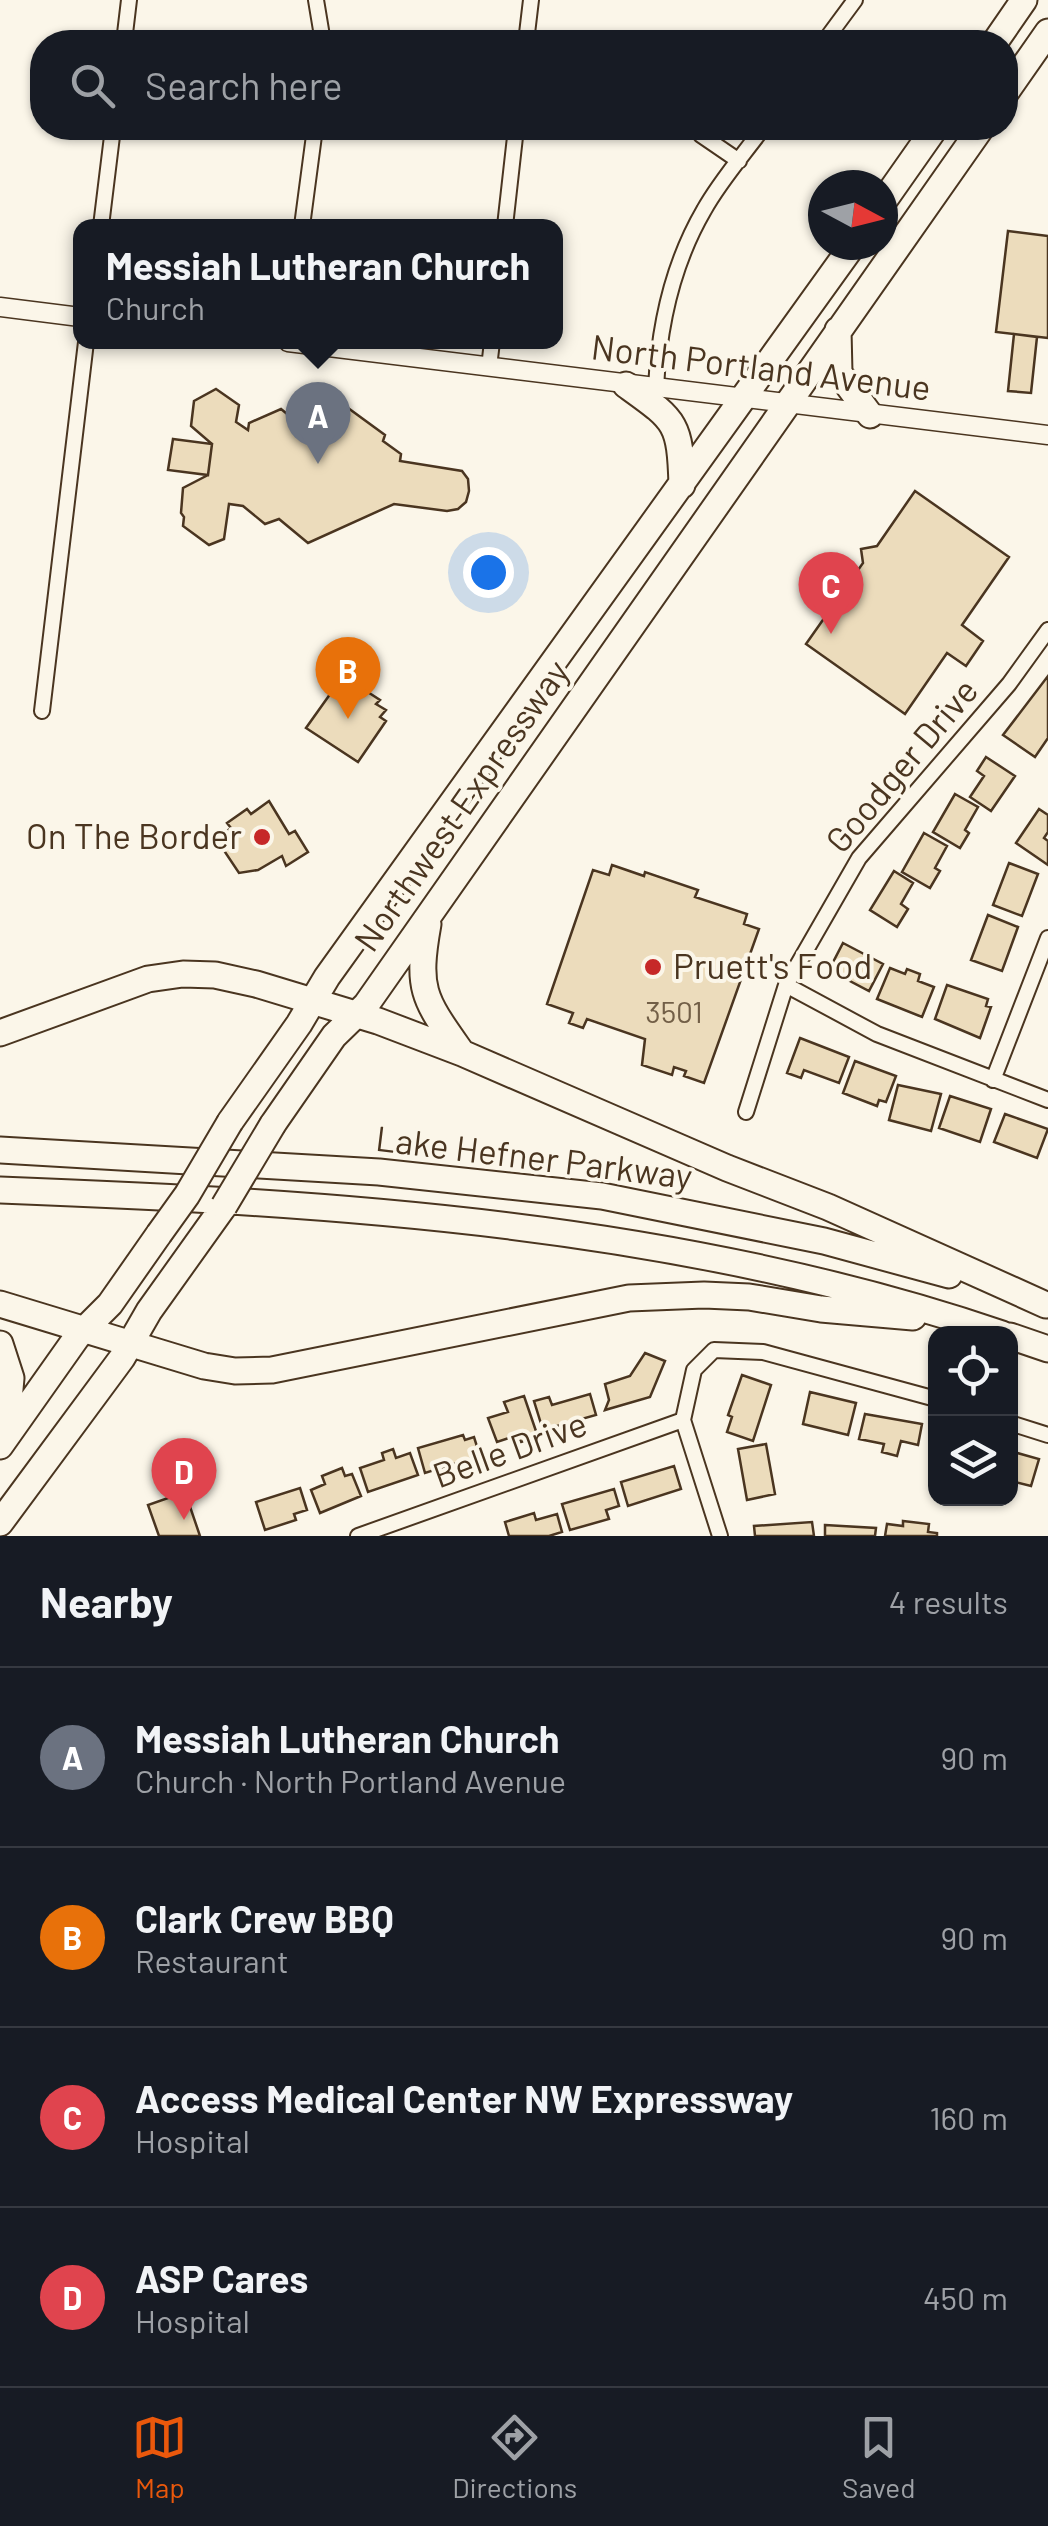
<!DOCTYPE html>
<html lang="en">
<head>
<meta charset="utf-8">
<style>
	body { margin:0; font-family:Barlow,sans-serif; background:#20242c; color:#f1f3f6 }
	.controls { position:absolute; right:30px; bottom:30px; display:grid; overflow:hidden; border-radius:20px; box-shadow:0 2px 8px #0004 }
	.controls button { width:90px; height:90px; display:grid; place-items:center; padding:0; border:0; border-bottom:2px solid #363941; background:#171b24; color:#f1f3f6; font:50px sans-serif }
	.compass { position:absolute; left:808px; top:170px; width:90px; height:90px; border-radius:50%; background:#171b24; box-shadow:0 2px 8px #0004; rotate:97deg }
	.you { position:absolute; left:488px; top:572px; width:35px; height:35px; margin:-25px; border:8px solid #fff; border-radius:50%; background:#1a73e8; box-shadow:0 0 0 15px #1a73e833 }
	.badge { display:grid; place-items:center; width:65px; height:65px; border-radius:50%; background:#ea580c; color:#fff; font-size:32px; font-weight:700 }
	.pin { position:absolute; translate:-50% -82px; filter:drop-shadow(0 2px 5px #0008) }
	.pin::after { content:''; position:absolute; top:52px; width:35px; height:30px; background:inherit; clip-path:polygon(0 0,100% 0,50% 100%) }
	.popup { position:absolute; left:73px; top:219px; width:490px; height:130px; box-sizing:border-box; display:grid; place-content:center; border-radius:20px; background:#171b24; filter:drop-shadow(0 2px 8px #0005); font-size:32px; white-space:nowrap; color:#9ea1a6 }
	.popup b { font-size:38px; color:#f1f3f6 }
	.popup::after { content:''; position:absolute; left:50%; top:100%; margin-left:-20px; border:20px solid transparent; border-top-color:#171b24 }
	.list { margin:0; padding:0; list-style:none }
	h2 { display:flex; justify-content:space-between; align-items:center; height:130px; margin:0; padding:0 40px; font-size:42px }
	h2 small { font-size:32px; font-weight:400; color:#9ea1a6 }
	.list li { display:grid; grid-template-columns:65px 1fr auto; gap:30px; align-items:center; box-sizing:border-box; height:180px; padding:0 40px; border-top:2px solid #363941 }
	.list b { display:block; font-size:38px; white-space:nowrap }
	.list p { margin:0; font-size:32px; white-space:nowrap; color:#9ea1a6 }
	.list em { font-size:32px; font-style:normal; color:#9ea1a6 }
	.icon { flex:none; width:55px; height:55px; fill:none; stroke:currentColor; stroke-width:2; stroke-linecap:round; stroke-linejoin:round }
	.map { position:relative; flex:none; width:1048px; height:1536px; overflow:hidden }
	.search { position:absolute; background:#171b24; box-shadow:0 2px 8px #0004; left:30px; right:30px; top:30px; height:110px; display:flex; align-items:center; gap:25px; box-sizing:border-box; padding:0 35px; border-radius:40px; color:#9ea1a6; font-size:38px }
	.sheet { height:850px; background:#171b24 }
	nav { display:flex; justify-content:space-around; align-items:center; box-sizing:border-box; height:140px; border-top:2px solid #363941; background:#171b24; font-size:28px; color:#9ea1a6 }
	nav a { display:grid; justify-items:center; gap:5px }
	nav .on { color:#ea580c }
	.map>svg:first-child { display:block }
</style>
</head>
<body>
<div class="map">
<svg width="1048" height="1536" viewBox="0 0 1048 1536">
	<rect width="100%" height="100%" fill="#fbf6e9"/>
	<path fill="#ecdcbc" stroke="#4a3520" stroke-width="2.5" d="M1008,231L1048,236V338L996,332Z
		M1014,334L1037,337L1031,393L1008,391Z
		M216,389L239,405L236,422L248,430L249,423L281,409L313,435L329,429L330,417L348,408L385,435L383,441L401,454L400,461L462,471L468,479L469,491L466,502L458,509L447,511L394,504L308,543L279,519L265,524L243,506L229,504L224,539L209,545L183,526L184,517L181,513L183,488L208,475L212,444L191,426L194,401Z
		M173,439L212,444L208,475L168,470Z
		M915,491L1009,557L962,625L983,641L966,666L947,653L905,714L806,644L863,563L861,549L877,546Z
		M343,676L380,700L376,704L386,710L380,717L386,721L358,762L306,728Z
		M1048,676V738L1035,757L1003,735Z
		M986,757L1015,776L991,811L970,797L984,776L977,771Z
		M955,794L978,807L965,830L969,833L960,848L933,832Z
		M269,801L289,834L295,831L308,852L286,866L282,856L258,870L239,873L221,846L228,840L223,834L231,828L227,823L247,809L251,814Z
		M1039,809L1048,815V832L1044,838L1048,841V865L1016,843Z
		M924,833L947,846L935,868L940,871L930,888L902,872Z
		M1009,863L1038,874L1022,916L993,905Z
		M612,865L644,876L645,872L698,890L695,897L747,914L744,924L759,929L704,1083L684,1076L686,1071L674,1067L672,1075L642,1065L645,1039L587,1019L583,1028L569,1023L573,1013L547,1004L593,870L609,875Z
		M894,871L913,883L901,904L908,909L897,927L870,910Z
		M988,915L1018,927L1002,971L971,960Z
		M843,943L883,964L869,991L829,970Z
		M890,968L905,974L907,969L920,974L918,981L934,987L922,1017L877,999Z
		M947,985L988,999L986,1006L991,1007L980,1038L935,1019Z
		M800,1038L849,1057L839,1083L804,1070L801,1078L787,1073Z
		M855,1061L896,1076L886,1102L879,1100L877,1106L843,1093Z
		M898,1085L941,1094L931,1131L889,1120Z
		M950,1096L991,1109L980,1142L939,1128Z
		M1005,1114L1048,1129L1037,1158L994,1142Z
		M645,1353L665,1361L650,1397L605,1410L609,1400L605,1384L630,1376Z
		M742,1375L771,1385L753,1441L727,1432L732,1417L728,1415Z
		M810,1392L856,1403L848,1435L803,1424Z
		M590,1394L596,1415L543,1430L534,1401L549,1397L552,1405Z
		M524,1396L538,1437L521,1442L518,1435L497,1442L488,1418L508,1412L504,1402Z
		M865,1414L922,1424L918,1445L901,1441L897,1456L882,1452L884,1444L859,1439Z
		M463,1435L465,1440L474,1437L480,1456L425,1473L418,1448Z
		M766,1444L775,1494L747,1500L738,1449Z
		M393,1449L396,1458L410,1453L418,1475L368,1492L360,1468L384,1460L382,1453Z
		M1010,1451L1039,1459L1031,1486L1015,1482L1013,1490L1010,1489Z
		M674,1466L681,1489L628,1506L621,1482Z
		M342,1468L345,1476L352,1474L361,1496L320,1513L311,1490L325,1484L322,1476Z
		M300,1488L307,1510L294,1514L296,1520L265,1530L256,1502Z
		M614,1489L619,1506L606,1510L609,1519L570,1530L562,1504Z
		M185,1492L200,1536H159L148,1505Z
		M534,1513L536,1520L557,1514L562,1532L549,1536H509L505,1522Z
		M903,1521L929,1524L928,1532L937,1533V1536H885L887,1524L903,1526Z
		M812,1522L814,1536H755L754,1526Z
		M825,1525L876,1528L875,1536H825Z"/>
	<g fill="none" stroke-linecap="round" stroke-linejoin="round">
		<defs>
			<path id="street" d="M316,0L323,42
				M124,42L129,0
				M526,42L531,0
				M824,42L855,0
				M696,128L701,135L739,161
				M101,226L113,128
				M302,226L315,128
				M505,226L516,128
				M489,367L492,342
				M656,388C659,325 672,265 704,210C720,181 744,154 763,128
				M42,711L86,342
				M786,985L877,1034L1048,1100
				M993,1080L1048,938
				M746,1112L786,985L859,858L1009,684L1048,630
				M1010,1423L1048,1435
				M358,1536L683,1420
				M720,1536L683,1420L694,1370L714,1350L763,1352L936,1399"/>
			<path id="secondary" d="M0,307L80,317
				M288,342L1048,435"/>
			<path id="highway" d="M995,42L1024,0
				M1006,92L1048,32
				M883,202L935,128
				M838,330L839,373L870,415
				M626,385C676,421 680,422 682,485
				M428,924C416,991 424,999 462,1053
				M0,1033L148,979L183,974L215,975L256,984L378,1021L462,1053L727,1168L828,1207L1046,1305
				M230,1122L299,1024L327,977L853,245
				M273,1124L334,1036L366,1005L981,128
				M0,1150L379,1172L602,1196L824,1241L949,1275
				M0,1190C338,1203 679,1224 1002,1334
				M0,1304L204,1366L235,1371L272,1370L629,1298L704,1295L749,1297L821,1309L913,1317
				M1010,1336L1048,1349
				M0,1344L11,1378L6,1433
				M0,1446L77,1337L110,1304L159,1234
				M0,1523L122,1358L149,1311L224,1206"/>
		</defs>
		<use href="#street" stroke="#4a3520" stroke-width="18"/>
		<use href="#secondary" stroke="#4a3520" stroke-width="21"/>
		<use href="#highway" stroke="#4a3520" stroke-width="29"/>
		<use href="#street" stroke="#fbf6e9" stroke-width="14"/>
		<use href="#secondary" stroke="#fbf6e9" stroke-width="18"/>
		<use href="#highway" stroke="#fbf6e9" stroke-width="25"/>
		<defs>
			<path id="highway-bridge" d="M224,1206L273,1124
				M159,1234L187,1195L230,1122"/>
		</defs>
		<use href="#highway-bridge" stroke="#4a3520" stroke-width="29" stroke-linecap="butt"/>
		<use href="#highway-bridge" stroke="#fbf6e9" stroke-width="25"/>
	</g>
	<g fill="#c62828" stroke="#fbf6e9" stroke-width="4">
		<circle cx="262" cy="837" r="10"/>
		<circle cx="653" cy="967" r="10"/>
	</g>
	<g text-anchor="middle" stroke-width="8" stroke-linejoin="round" paint-order="stroke">
		<g font-size="30" fill="#725f47">
			<text x="674" y="1023">3501</text>
		</g>
		<g font-size="35" fill="#4a3520" stroke="#fbf6e9">
			<text transform="translate(761 368) rotate(7)" y="12">North Portland Avenue</text>
			<text transform="translate(902 766) rotate(-50)" y="12">Goodger Drive</text>
			<text transform="translate(462 806) rotate(-55)" y="12">Northwest Expressway</text>
			<text transform="translate(534 1158) rotate(7)" y="12">Lake Hefner Parkway</text>
			<text transform="translate(510 1450) rotate(-20)" y="12">Belle Drive</text>
		</g>
		<g font-size="35" fill="#4a3520" stroke="#fbf6e9" text-anchor="end">
			<text x="242" y="849">On The Border</text>
			<text x="673" y="979" text-anchor="start">Pruett's Food</text>
		</g>
	</g>
</svg>
<div class="controls">
<button><svg class="icon" aria-label="locate" viewBox="0 0 24 24"><circle cx="12" cy="12" r="6"/><path d="M12 2v4M12 18v4M2 12h4M18 12h4"/></svg></button>
<button><svg class="icon" aria-label="layers" viewBox="0 0 24 24"><path d="M12 4l9 5-9 5-9-5zM3 14l9 5 9-5"/></svg></button>
</div>
<svg class="compass" viewBox="-18 -18 36 36"><path d="M0-13l5 13h-10z" fill="#e53935"/><path d="M0 13l5-13h-10z" fill="#9ea1a6"/></svg>
<div class="you"></div>
<div class="pin badge" style="left:318px;top:464px;background:#6b7280">A</div>
<div class="popup"><b>Messiah Lutheran Church</b>Church</div>
<div class="pin badge" style="left:348px;top:719px;background:#e8710a">B</div>
<div class="pin badge" style="left:831px;top:634px;background:#e0444e">C</div>
<div class="pin badge" style="left:184px;top:1520px;background:#e0444e">D</div>
<div class="search"><svg class="icon" aria-label="search" viewBox="0 0 24 24"><circle cx="10" cy="10" r="6"/><path d="M15 15l6 6"/></svg>Search here</div>
</div>
<section class="sheet">
<h2>Nearby<small>4 results</small></h2>
<ul class="list">
<li><span class="badge" style="background:#6b7280">A</span><div><b>Messiah Lutheran Church</b><p>Church · North Portland Avenue</p></div><em>90 m</em></li>
<li><span class="badge" style="background:#e8710a">B</span><div><b>Clark Crew BBQ</b><p>Restaurant</p></div><em>90 m</em></li>
<li><span class="badge" style="background:#e0444e">C</span><div><b>Access Medical Center NW Expressway</b><p>Hospital</p></div><em>160 m</em></li>
<li><span class="badge" style="background:#e0444e">D</span><div><b>ASP Cares</b><p>Hospital</p></div><em>450 m</em></li>
</ul>
</section>
<nav>
<a class="on"><svg class="icon" aria-label="map" viewBox="0 0 24 24"><path d="M3 6l6-2 6 2 6-2v14l-6 2-6-2-6 2zM9 4v14M15 6v14"/></svg>Map</a>
<a><svg class="icon" aria-label="directions" viewBox="0 0 24 24"><path d="M12 3l9 9-9 9-9-9zM9 14v-3h6M13 9l2 2-2 2"/></svg>Directions</a>
<a><svg class="icon" aria-label="saved" viewBox="0 0 24 24"><path d="M7 4h10v16l-5-4-5 4z"/></svg>Saved</a>
</nav>
</body>
</html>
